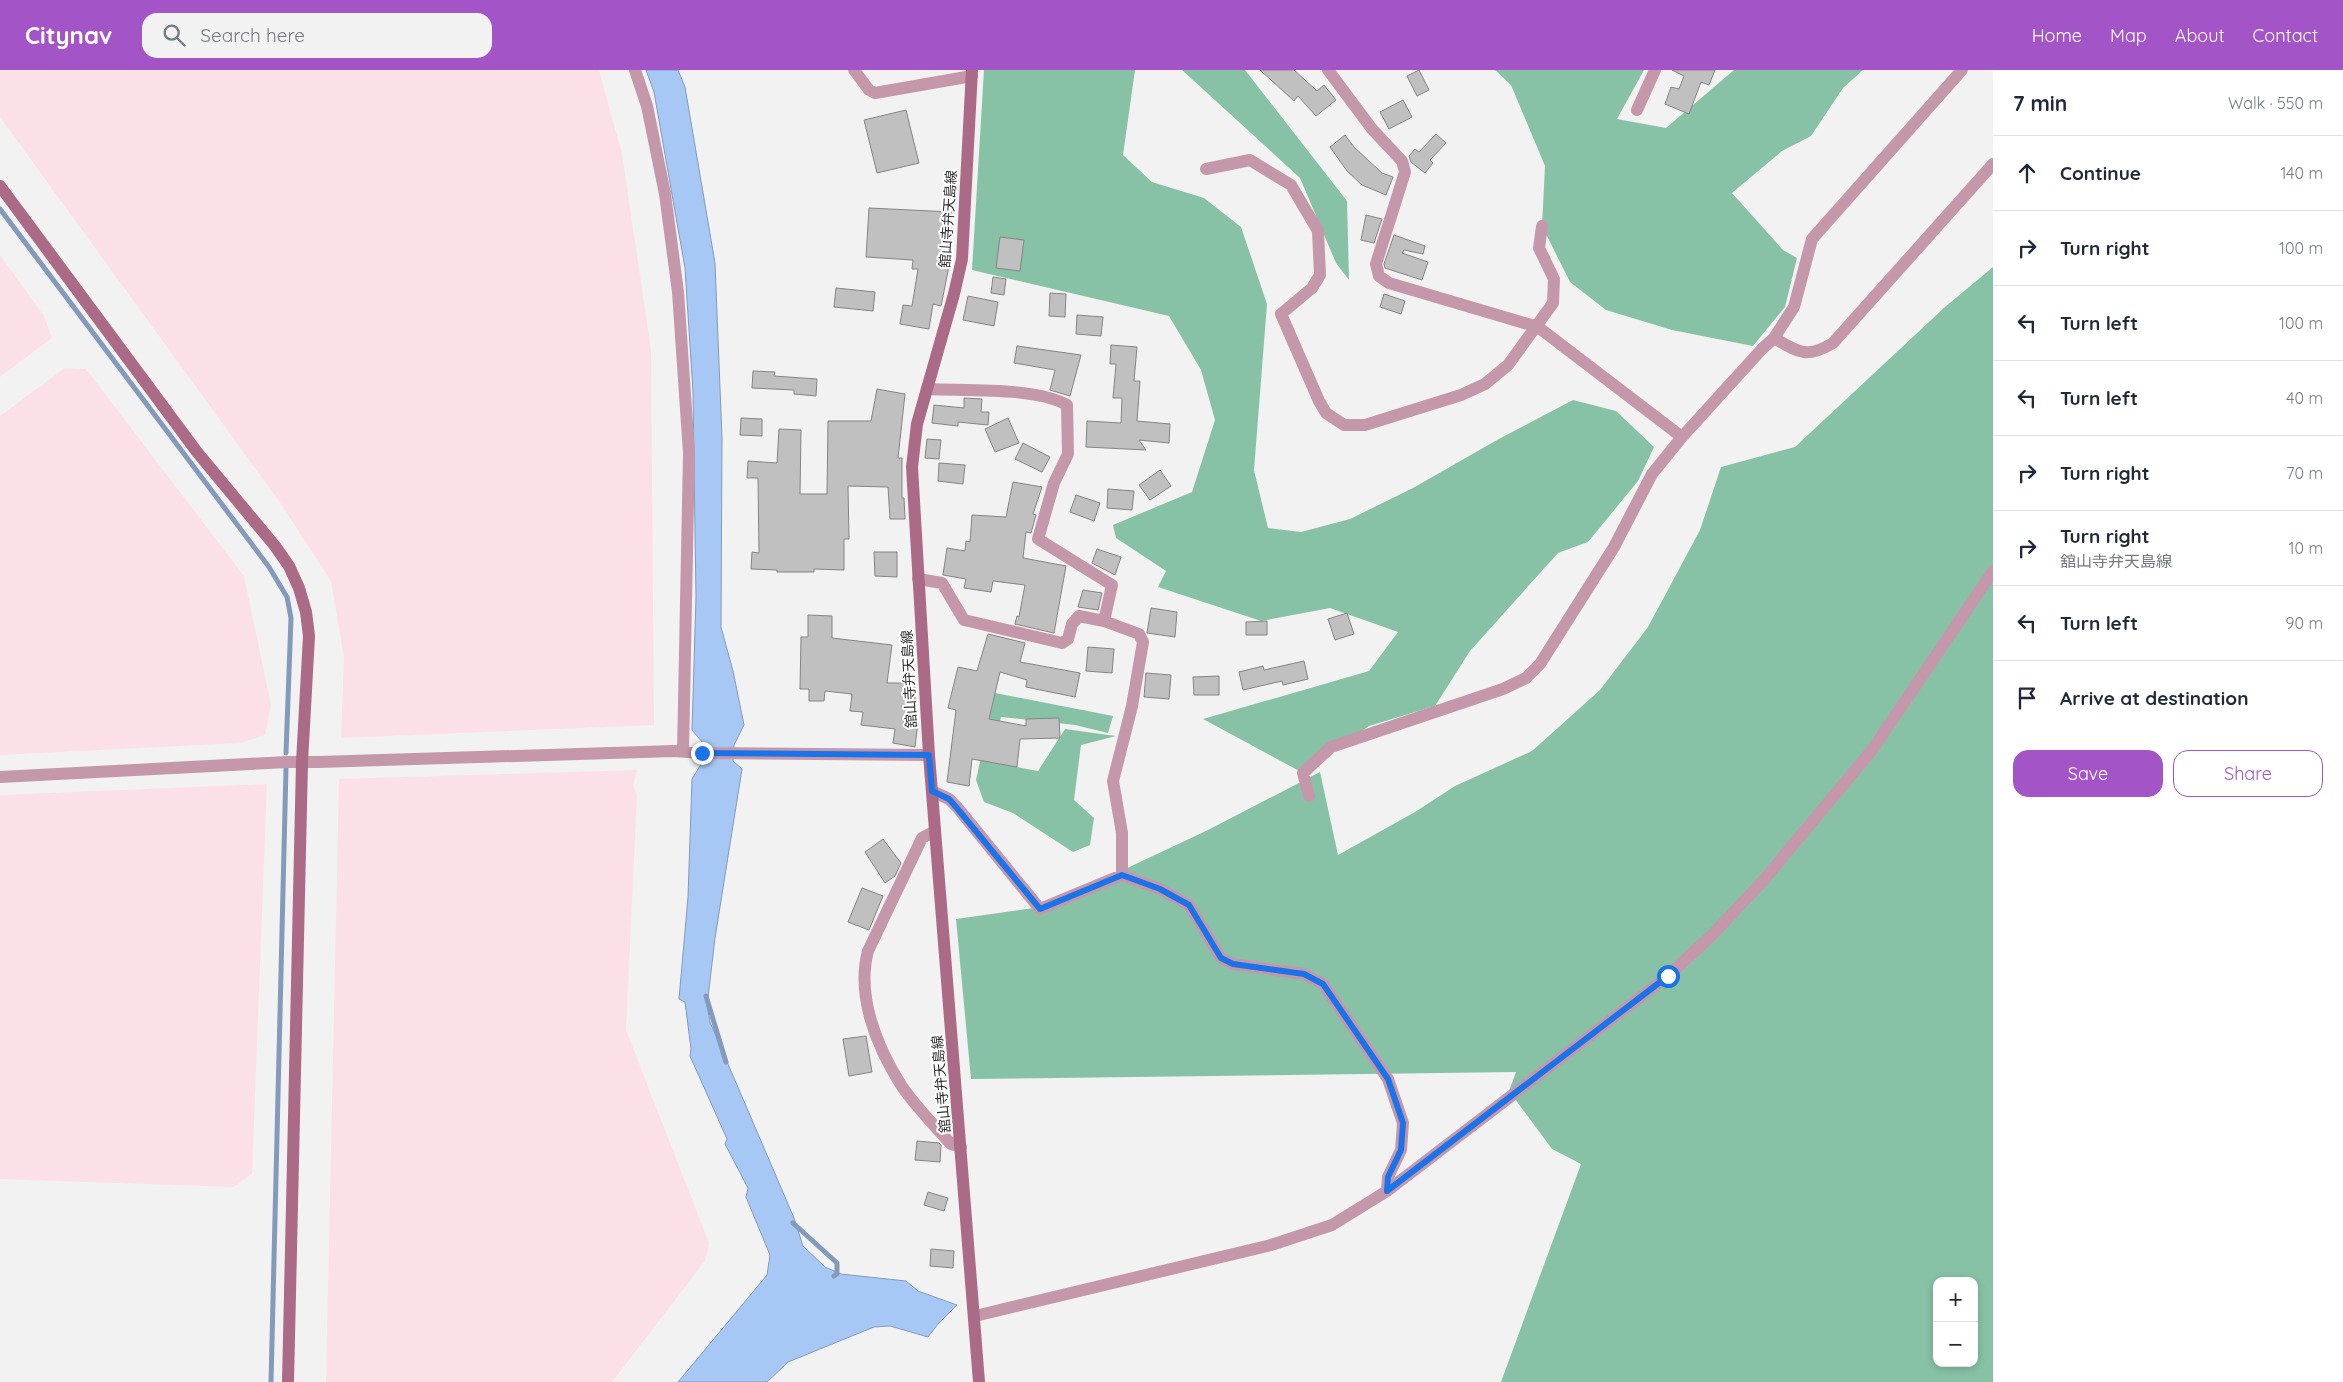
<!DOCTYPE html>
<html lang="en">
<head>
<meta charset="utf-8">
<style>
	body { margin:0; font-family:Quicksand,"Noto Sans JP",sans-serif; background:#f2f2f3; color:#1f2937 }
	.controls { position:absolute; right:15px; bottom:15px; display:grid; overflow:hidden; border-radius:10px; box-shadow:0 2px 8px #0003 }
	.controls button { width:45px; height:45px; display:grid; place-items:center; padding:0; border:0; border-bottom:1px solid #e0e1e3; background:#fff; color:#1f2937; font:25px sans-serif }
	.stop { position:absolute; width:15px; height:15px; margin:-11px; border:4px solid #1a73e8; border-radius:50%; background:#fff }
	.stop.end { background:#1a73e8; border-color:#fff; box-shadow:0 1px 5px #0008 }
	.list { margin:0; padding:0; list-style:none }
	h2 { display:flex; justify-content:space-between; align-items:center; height:65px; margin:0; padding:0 20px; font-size:21px }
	h2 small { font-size:16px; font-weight:400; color:#747a83 }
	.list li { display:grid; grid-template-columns:32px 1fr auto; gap:15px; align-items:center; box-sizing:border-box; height:75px; padding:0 20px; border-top:1px solid #e0e1e3 }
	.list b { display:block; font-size:19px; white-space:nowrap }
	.list p { margin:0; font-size:16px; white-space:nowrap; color:#747a83 }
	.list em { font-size:16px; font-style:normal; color:#747a83 }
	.actions { display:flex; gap:10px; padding:15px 20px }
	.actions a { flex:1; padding:11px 0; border:1px solid #a354c6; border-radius:15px; text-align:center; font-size:18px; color:#a354c6 }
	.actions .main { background:#a354c6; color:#fff }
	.icon { flex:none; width:28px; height:28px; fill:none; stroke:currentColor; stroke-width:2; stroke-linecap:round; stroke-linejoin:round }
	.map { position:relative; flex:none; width:1993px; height:1312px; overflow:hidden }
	header { display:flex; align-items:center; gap:30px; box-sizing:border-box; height:70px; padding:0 25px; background:#a354c6; color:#fff }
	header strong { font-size:24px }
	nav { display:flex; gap:28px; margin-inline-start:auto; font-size:18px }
	.search { width:350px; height:45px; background:#f2f2f3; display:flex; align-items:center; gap:12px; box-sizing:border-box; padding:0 18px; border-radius:15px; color:#747a83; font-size:19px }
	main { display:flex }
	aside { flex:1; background:#fff }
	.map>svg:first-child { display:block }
</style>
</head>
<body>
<header>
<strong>Citynav</strong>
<div class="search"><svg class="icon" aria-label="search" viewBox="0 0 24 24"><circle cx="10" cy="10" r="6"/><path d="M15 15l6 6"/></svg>Search here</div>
<nav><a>Home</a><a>Map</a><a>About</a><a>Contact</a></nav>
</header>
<main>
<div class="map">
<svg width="1993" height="1312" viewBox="0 0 1993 1312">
	<rect width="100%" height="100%" fill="#f2f2f3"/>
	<path fill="#fbe1e7" d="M0,0H599L622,84L651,279L654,655L341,668L344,588L331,511L281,434L0,47Z
		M0,185L44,246L52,268L0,307Z
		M65,298L86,299L244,506L271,635L265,665L241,673L0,685V346Z
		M637,700L633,715L637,725L626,960L709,1173L705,1191L612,1312H326L339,709Z
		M267,714L252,1104L234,1117L0,1109V725Z"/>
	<path fill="#88c2a6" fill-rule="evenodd" d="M984,0H1135L1123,85L1152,112L1204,128L1241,157L1267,234L1254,400L1268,458L1301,462L1350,449L1413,418L1497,370L1573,330L1616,341L1654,377L1638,411L1588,472L1558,483L1470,581L1435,636L1369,656L1303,703L1203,649L1369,601L1398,562L1330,538L1261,551L1158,517L1166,501L1116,468L1113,455L1192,422L1215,350L1201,300L1169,246L972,200Z
		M1182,0H1245L1347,131L1349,210L1336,193L1300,108Z
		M1495,0H1644L1617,49L1666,58L1734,0H1863L1843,18L1811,66L1782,81L1732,123L1783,180L1797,188L1785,237L1753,276L1672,260L1606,240L1570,212L1542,156L1545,96L1511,15Z
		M1993,197V1312H1501L1581,1094L1552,1079L1509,1021L1516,1002L971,1009L956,849L1034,838L1040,839L1208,760L1320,702L1338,785L1415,742L1455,716L1532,681L1600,620L1648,557L1700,460L1721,397L1795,377L1945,237ZM1937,1211H1974V1293H1937Z
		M995,623L1113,646L1108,663L1075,655L1001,647L989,692L1038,701L1065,659L1116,666L1081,675L1074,730L1094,748L1090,775L1073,782L1013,743L984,732L976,710Z"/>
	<path fill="#a7c8f5" stroke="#839aba" d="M646,0H678L685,17L715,193L722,368L721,557L733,601L744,655L734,675L733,691L742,699L715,868L707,936L710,952L794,1148L803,1176L825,1197L841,1204L906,1211L918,1221L957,1235L938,1254L928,1267L890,1256L874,1257L788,1292L767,1312H678L767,1205L770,1185L746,1127L748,1118L725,1074L727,1069L690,986L691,979L685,932L679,929L688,827L692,709L703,691V673L692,660L696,527L693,322L685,198L654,22Z"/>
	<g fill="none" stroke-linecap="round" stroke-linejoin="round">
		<path stroke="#839aba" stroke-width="5" d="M0,139L269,497L287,527L291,548L286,683
			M706,926L726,992
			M793,1153L837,1193V1204L834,1206
			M271,1312L286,698"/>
	</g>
	<path fill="#c0c0c1" stroke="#848485" d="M1260,0H1294L1317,21L1324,15L1336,30L1316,46L1298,26L1294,31Z
		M1419,0L1429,20L1417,26L1407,6Z
		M1672,0H1715L1709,15L1701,12L1689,44L1665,34L1671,17L1679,19L1684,6Z
		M1403,30L1412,47L1389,59L1380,42Z
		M906,40L919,93L877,103L864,50Z
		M1436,64L1446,73L1430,90L1433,93L1425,103L1411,92L1409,86L1415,79L1419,82Z
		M1345,65L1354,77L1382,103L1393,107L1386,125L1362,115L1347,101L1330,77Z
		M869,138L952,142L948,201L941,236L933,234L929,259L900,254L903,235L912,236L918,199H912L913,190L866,187Z
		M1366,145L1382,149L1374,173L1361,170Z
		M1394,165L1425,176L1423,184L1404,180L1402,183L1428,192L1422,210L1385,198L1384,194Z
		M1000,167L1024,170L1020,201L996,198Z
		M993,207L1006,209L1004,225L991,223Z
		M836,218L875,222L873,241L834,237Z
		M1050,223L1066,224L1065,247L1049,246Z
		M1384,224L1405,231L1401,244L1380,237Z
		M968,226L998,232L994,256L963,250Z
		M1077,245L1103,247L1101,266L1076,264Z
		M1111,275L1137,277L1134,311H1140L1137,351L1170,354L1169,373L1139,370L1146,380L1086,377L1087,351L1121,353L1122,328H1113L1116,294H1110Z
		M1017,276L1081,285L1070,326L1050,320L1055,300L1014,293Z
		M753,301L775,302L774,306L817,309L816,326L794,324V320L752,318Z
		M877,319L905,324L898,388H902V428H904L905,449H890L888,417L848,416L849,469H844V500L814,499V502H777V500L751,499L752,482L759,483L758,408H747L748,391L777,393L779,359L801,360L800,424H827L828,351H871Z
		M964,328L982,329L981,342H989L988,355L958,352V356L932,353L934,335L964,338Z
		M741,348L762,349V366L740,365Z
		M1008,348L1019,373L995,382L985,359Z
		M927,369L941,370L939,389L925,388Z
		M1023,373L1050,387L1042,402L1015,389Z
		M939,393L965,395L963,414L938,411Z
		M1160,400L1171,416L1150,430L1139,415Z
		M1013,412L1042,417L1033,444L1036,445L1031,463L1026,462L1023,488L1066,496L1054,563L1015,554L1017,546L1019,547L1025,515L993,511L991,522L964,518L966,509L943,505L947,478L965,481L966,471L970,472L972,445L1006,447Z
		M1108,419L1134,421L1132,440L1107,438Z
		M1076,425L1100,433L1094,451L1070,442Z
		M1097,479L1121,487L1115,505L1092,493Z
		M874,482H897V507L875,506Z
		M1083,520L1102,523L1098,540L1078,537Z
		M1151,538L1177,542L1175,567L1147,563Z
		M1347,543L1354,564L1335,570L1328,549Z
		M808,545L832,546V568L892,575L887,613H915V652H918L915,677L893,673L895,659L861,655L863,642L850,641L852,624L825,621L824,631H809V619H800L801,567H808Z
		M1267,551V565H1246V552Z
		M988,564L1025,573L1020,592L1080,603L1075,627L1026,617L1027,610L1000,602L989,649L1026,656V649L1059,648L1060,668L1020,669L1017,697L972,689L969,716L947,712L956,640L948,638L958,597L977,601Z
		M1088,577L1114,579L1112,603L1086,601Z
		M1304,591L1308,609L1283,615L1282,611L1243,620L1239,602L1263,596L1264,600Z
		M1146,603L1171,605L1169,629L1144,627Z
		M1219,606V625H1194L1193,607Z
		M883,769L901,793L895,806L885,813L865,782Z
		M862,818L883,826L869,860L848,852Z
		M866,966L872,1002L849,1006L843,969Z
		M917,1071L939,1073L941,1075L940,1092L915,1090Z
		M928,1122L948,1128L944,1141L924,1135Z
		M931,1179L954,1181L953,1198L930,1196Z"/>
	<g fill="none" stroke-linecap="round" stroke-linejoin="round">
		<path stroke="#c597aa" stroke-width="12" d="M635,0L647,36L665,124L678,222L689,383L683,682
			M854,0L869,20L875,23L972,6
			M1328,0L1372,59L1402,91L1405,102L1376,194L1379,206L1389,213L1538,257L1682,367
			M1637,40L1655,0
			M1206,99L1250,90L1291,115L1318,161L1320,205L1312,218L1281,244L1319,331L1326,343L1344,355H1365L1461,325L1485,314L1508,295L1553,233L1554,209L1539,178L1542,156
			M1774,268C1798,282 1807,289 1833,273L1993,94
			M927,319C964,321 1037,317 1067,335L1068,384L1054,413L1038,469L1112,515L1104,551
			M918,509L942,513L964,550L1062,573L1068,569L1072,554L1079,546L1104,551L1139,564L1143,572L1132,636L1113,711L1122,763V805L1160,819L1189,835L1221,888L1233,894L1304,904L1323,914L1388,1009L1403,1053L1401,1080L1388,1107L1387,1121
			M0,707L287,692H318L674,681L702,683L929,685
			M932,721L949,729L957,737L1040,839L1122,805
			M1309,726L1303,703L1331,677L1503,619L1526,608L1540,594L1614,477L1652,404L1682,367L1762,279L1774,268L1794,237L1812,169L1962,0
			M935,761L922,768L868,881C856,926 877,977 901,1015C915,1036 934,1055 951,1074L961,1077
			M975,1246L1271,1175L1332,1155L1387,1121L1668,906L1712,865L1763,811L1872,680L1993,501"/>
		<path stroke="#ab6a86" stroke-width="12" d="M972,0L962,189L954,224L917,354L912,397L929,685L979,1312
			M0,116L197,382L275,476L289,496L299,518L306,542L309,566L302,692L288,1312"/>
	</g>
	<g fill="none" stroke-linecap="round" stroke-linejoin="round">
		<path stroke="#1a73e8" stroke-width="6" d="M702,683L929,685L932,721L949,729L956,737L1040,839L1122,805L1160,819L1189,835L1221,888L1233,894L1304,904L1323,914L1388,1009L1403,1053L1401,1080L1388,1107L1387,1121L1668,906"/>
	</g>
	<g text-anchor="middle" stroke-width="4" stroke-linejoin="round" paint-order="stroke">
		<g font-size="14" fill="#2f2f30" stroke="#fff">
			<text transform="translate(948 149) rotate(-86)" y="5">舘山寺弁天島線</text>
			<text transform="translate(909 609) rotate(-93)" y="5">舘山寺弁天島線</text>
			<text transform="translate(941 1014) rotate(-95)" y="5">舘山寺弁天島線</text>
		</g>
	</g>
</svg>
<div class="controls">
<button>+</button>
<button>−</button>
</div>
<div class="stop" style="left:1668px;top:906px"></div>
<div class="stop end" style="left:702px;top:683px"></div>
</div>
<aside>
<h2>7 min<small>Walk · 550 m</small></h2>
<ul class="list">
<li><svg class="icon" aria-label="ahead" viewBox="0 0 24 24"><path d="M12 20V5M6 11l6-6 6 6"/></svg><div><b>Continue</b></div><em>140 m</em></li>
<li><svg class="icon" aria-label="right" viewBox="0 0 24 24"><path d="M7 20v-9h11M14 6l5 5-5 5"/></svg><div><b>Turn right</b></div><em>100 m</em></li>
<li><svg class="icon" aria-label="left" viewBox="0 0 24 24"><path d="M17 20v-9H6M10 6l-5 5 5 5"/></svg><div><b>Turn left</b></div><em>100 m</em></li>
<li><svg class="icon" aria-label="left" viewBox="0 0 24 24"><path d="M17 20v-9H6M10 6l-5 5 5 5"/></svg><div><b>Turn left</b></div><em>40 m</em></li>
<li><svg class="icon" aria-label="right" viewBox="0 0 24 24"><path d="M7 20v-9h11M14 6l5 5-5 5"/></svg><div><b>Turn right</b></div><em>70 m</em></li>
<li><svg class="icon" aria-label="right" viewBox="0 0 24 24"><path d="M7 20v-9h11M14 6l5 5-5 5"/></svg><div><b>Turn right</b><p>舘山寺弁天島線</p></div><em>10 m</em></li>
<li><svg class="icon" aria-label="left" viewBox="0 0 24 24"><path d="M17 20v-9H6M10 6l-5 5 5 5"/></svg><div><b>Turn left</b></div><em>90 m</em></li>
<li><svg class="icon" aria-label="arrive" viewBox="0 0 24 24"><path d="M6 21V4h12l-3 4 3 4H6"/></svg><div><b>Arrive at destination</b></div></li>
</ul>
<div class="actions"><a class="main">Save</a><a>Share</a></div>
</aside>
</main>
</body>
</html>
